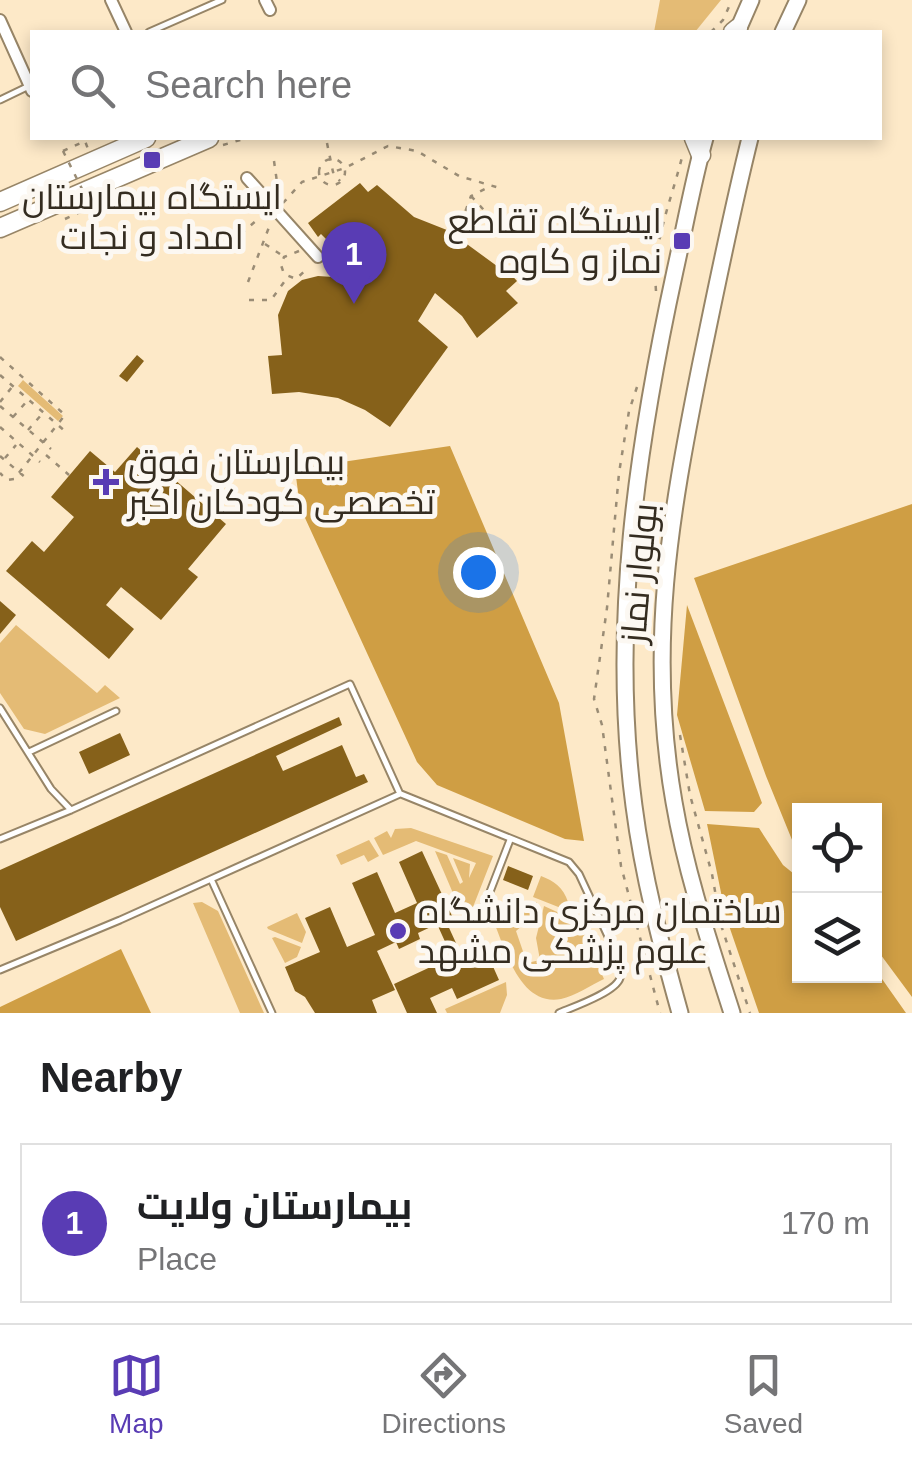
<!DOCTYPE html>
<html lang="en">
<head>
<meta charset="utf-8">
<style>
	body { margin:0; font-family:Helvetica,Cairo,sans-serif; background:#f6f6f6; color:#202124 }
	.controls { position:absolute; right:30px; bottom:30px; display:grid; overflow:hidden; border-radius:0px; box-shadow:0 5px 15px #0003 }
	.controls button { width:90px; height:90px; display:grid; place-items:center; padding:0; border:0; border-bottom:2px solid #e0e0e0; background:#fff; color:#202124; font:50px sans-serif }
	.you { position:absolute; left:478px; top:572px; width:35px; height:35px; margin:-25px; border:8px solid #fff; border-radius:50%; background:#1a73e8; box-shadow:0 0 0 15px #1a73e833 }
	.badge { display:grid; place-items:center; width:65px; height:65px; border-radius:50%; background:#593cb4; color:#fff; font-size:32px; font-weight:700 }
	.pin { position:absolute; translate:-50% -82px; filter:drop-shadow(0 2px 5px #0008) }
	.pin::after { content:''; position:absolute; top:52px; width:35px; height:30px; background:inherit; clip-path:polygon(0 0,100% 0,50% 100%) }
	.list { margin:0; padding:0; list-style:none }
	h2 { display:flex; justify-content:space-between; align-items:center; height:130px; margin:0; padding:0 40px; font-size:42px }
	h2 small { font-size:32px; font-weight:400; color:#757577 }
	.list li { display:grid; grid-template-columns:65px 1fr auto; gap:30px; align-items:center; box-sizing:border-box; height:160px; margin:0 20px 20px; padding:0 20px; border:2px solid #e0e0e0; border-radius:0px }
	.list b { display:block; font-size:38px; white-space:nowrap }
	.list p { margin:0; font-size:32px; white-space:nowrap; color:#757577 }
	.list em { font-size:32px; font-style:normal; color:#757577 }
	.icon { flex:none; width:55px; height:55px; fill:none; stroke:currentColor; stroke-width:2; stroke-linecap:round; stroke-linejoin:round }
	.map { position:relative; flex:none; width:912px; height:1013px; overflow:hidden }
	.search { position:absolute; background:#fff; box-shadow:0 5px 15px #0003; left:30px; right:30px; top:30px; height:110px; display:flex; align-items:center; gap:25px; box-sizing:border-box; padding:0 35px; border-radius:0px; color:#757577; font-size:38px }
	.sheet { height:310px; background:#fff }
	nav { display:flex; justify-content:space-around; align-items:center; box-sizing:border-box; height:140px; border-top:2px solid #e0e0e0; background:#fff; font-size:28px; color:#757577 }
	nav a { display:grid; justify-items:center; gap:5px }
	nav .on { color:#593cb4 }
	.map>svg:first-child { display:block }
</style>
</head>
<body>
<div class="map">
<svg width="912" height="1013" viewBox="0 0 912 1013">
	<rect width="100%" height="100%" fill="#fde9c8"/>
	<path fill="#e4bb75" d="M660,0H721L695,32H654Z
		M23,380L63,416L58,421L18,386Z
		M16,625L97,693L105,685L120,698L45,734L24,729L0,693V643Z
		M411,828L493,856L473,907L461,912L435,851L447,855L460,884L463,882L453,858L470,864L469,878L476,863L416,841L383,855L374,838L387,831L391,838L395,829Z
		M369,840L379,856L368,862L364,855L341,865L336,855Z
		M541,876C554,881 563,887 568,902L566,910L533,897Z
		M202,902L218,911L264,1013H240L193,903Z
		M514,902H537L533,928L522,926L516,931L527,963L540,960L536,938L544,906L579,922L604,979C591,985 575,996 561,999C518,1007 504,944 491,915Z
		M297,913L306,932L302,943L268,929L267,927Z
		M275,937L301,947L297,957L285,963L272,938Z
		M506,982L507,995L500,1013H447L445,1009Z"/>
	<path fill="#cf9e44" d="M450,446L559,703L584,841L565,839L437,785L417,762L300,507L295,469Z
		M912,504V997L875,947L874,811H800L799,857L766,776L694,578Z
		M687,605L762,803L754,812L705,811L677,715Z
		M707,824L759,828L783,865L799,878L800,976H874L875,969L906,1013H759L726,917Z
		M121,949L151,1013H0V1007Z"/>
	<path fill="#86611a" d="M360,183L368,192L377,185L414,217L462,236L460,239L501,269L504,267L517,281L506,291L518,303L477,338L462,316L435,293L418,321L448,347L390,427L365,410L338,398L299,392L272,394L268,356L282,355L278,315L288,291L302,280L318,276L333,277L355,289L366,271L337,250L321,234L318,237L308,223Z
		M137,355L144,361L127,382L119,376Z
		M137,447L226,524L188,569L198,577L161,620L121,587L106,605L134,629L109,659L6,571L32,541L44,552L74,517L51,497L90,451L115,472Z
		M0,601L16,615L0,634Z
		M339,717L342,725L276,756L283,771L342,745L356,777L364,774L368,782L16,941L0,907V870Z
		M120,733L130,755L89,774L79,752Z
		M422,851L452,916L445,919L461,954L483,944L499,980L457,999L452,988L430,998L437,1013H407L394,984L452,957L437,924L418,933L420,939L399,949L396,942L377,951L395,990L372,1000L377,1013H315L305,997L295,991L285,967L320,952L305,918L330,907L347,947L375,935L352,883L377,872L395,913L417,903L399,862Z
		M508,866L533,876L528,890L503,880Z"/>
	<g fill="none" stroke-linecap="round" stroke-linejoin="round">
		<defs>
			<path id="lane" d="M149,32L222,0
				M0,100L29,86
				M0,708L51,789L71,810
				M29,752L116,711
				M401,794L569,862L579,874L619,960C620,965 622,974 620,978C616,992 573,1007 559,1013
				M0,839L71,810L350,684L400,794L120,920L0,970
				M211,879L272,1013
				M481,915L510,840"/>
			<path id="street" d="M111,0L126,32
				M265,0L270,10
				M0,20L32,91
				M247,178L318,257"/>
			<path id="secondary" d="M737,32L751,0
				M783,32L798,0
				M680,1013C661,945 643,876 634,806C610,626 637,446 675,271C685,226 693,181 705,138
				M732,1013C710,944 686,873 674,802C647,648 670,517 700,367C716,290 731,214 750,138"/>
			<path id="primary" d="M733,32L738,28
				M694,138L701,155
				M0,202L146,138
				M0,228L209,138"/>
		</defs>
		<use href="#lane" stroke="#978567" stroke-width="9"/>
		<use href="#street" stroke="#978567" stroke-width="14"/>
		<use href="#secondary" stroke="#978567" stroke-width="19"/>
		<use href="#primary" stroke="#978567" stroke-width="21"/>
		<path stroke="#9a8c75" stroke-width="2.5" stroke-dasharray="5 8" stroke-linecap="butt" d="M711,32L723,20L732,0
			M327,143L333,172L340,181
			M223,145L247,138
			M63,151L85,141L88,149
			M319 172a13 13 0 1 1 26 0a13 13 0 1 1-26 0Z
			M274,161L277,182L275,190
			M222,181L239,204L254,206
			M471,196L504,232L515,229
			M283,203L302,182L345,168L388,146L417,151L459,176L503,189
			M65,219L91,207
			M461,223L471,196L489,187
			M231,242L264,214
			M265,244L283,256
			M299,251L284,257L281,265L284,274L296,279L309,267
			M248,282L271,222
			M656,291C652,241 672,200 683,153
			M249,300H271L287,278
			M0,357L65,415L14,479L7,480L0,473
			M0,375L66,432
			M637,387L629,411L619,473L607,608L594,699L602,725L621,866L660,1013
			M0,402L12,387
			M0,406L51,449
			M13,417L27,401
			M0,427L40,462
			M28,430L42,414
			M46,455L69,475
			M0,456L26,478
			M5,458L16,445
			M680,735L690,795L712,874L721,925L750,1013"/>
		<use href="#lane" stroke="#fff" stroke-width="5"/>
		<use href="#street" stroke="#fff" stroke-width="10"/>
		<use href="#secondary" stroke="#fff" stroke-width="15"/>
		<use href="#primary" stroke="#fff" stroke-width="18"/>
		<path stroke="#9a8c75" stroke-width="2.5" stroke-dasharray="5 8" stroke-linecap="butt" d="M63,151L91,207"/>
	</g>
	<g fill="#593cb4" stroke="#fcf8f2" stroke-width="4">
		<rect x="142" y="150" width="20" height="20" rx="5"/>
		<rect x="672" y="231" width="20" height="20" rx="5"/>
		<path d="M101 467h10v10h10v10h-10v10h-10v-10h-10v-10h10z"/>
		<circle cx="398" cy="931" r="10"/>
	</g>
	<g text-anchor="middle" stroke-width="10" stroke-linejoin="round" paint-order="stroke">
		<g font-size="35" fill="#342c20" stroke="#fcf8f2" text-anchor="start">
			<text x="152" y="209" text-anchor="middle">ایستگاه بیمارستان<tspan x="152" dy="40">امداد و نجات</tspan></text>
			<text x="662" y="233" text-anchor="end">ایستگاه تقاطع<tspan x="662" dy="40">نماز و کاوه</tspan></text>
			<text x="128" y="474">بیمارستان فوق<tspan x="128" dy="40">تخصصی کودکان اکبر</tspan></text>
			<text x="418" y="923">ساختمان مرکزی دانشگاه<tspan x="418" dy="40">علوم پزشکی مشهد</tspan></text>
		</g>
		<g font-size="35" fill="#342c20" stroke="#fcf8f2">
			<text transform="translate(639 573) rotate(-85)" y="12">بولوار نماز</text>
		</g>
	</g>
</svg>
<div class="controls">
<button><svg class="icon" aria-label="locate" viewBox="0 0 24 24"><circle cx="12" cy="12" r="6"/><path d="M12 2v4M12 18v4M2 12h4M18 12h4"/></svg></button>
<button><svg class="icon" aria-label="layers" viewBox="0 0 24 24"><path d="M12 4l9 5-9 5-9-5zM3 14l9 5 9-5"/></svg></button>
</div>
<div class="you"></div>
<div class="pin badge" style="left:354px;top:304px">1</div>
<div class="search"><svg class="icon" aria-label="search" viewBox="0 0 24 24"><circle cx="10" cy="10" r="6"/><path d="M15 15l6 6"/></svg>Search here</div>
</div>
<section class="sheet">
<h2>Nearby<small></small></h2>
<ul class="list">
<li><span class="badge">1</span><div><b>بیمارستان ولایت</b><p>Place</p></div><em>170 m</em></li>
</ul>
</section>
<nav>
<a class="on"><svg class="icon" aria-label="map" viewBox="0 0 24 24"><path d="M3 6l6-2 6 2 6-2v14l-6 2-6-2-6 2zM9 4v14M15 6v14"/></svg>Map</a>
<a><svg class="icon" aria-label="directions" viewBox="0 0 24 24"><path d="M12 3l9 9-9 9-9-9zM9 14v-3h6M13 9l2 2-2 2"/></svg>Directions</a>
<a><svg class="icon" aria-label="saved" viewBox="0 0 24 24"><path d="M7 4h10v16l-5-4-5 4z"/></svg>Saved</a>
</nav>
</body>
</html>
